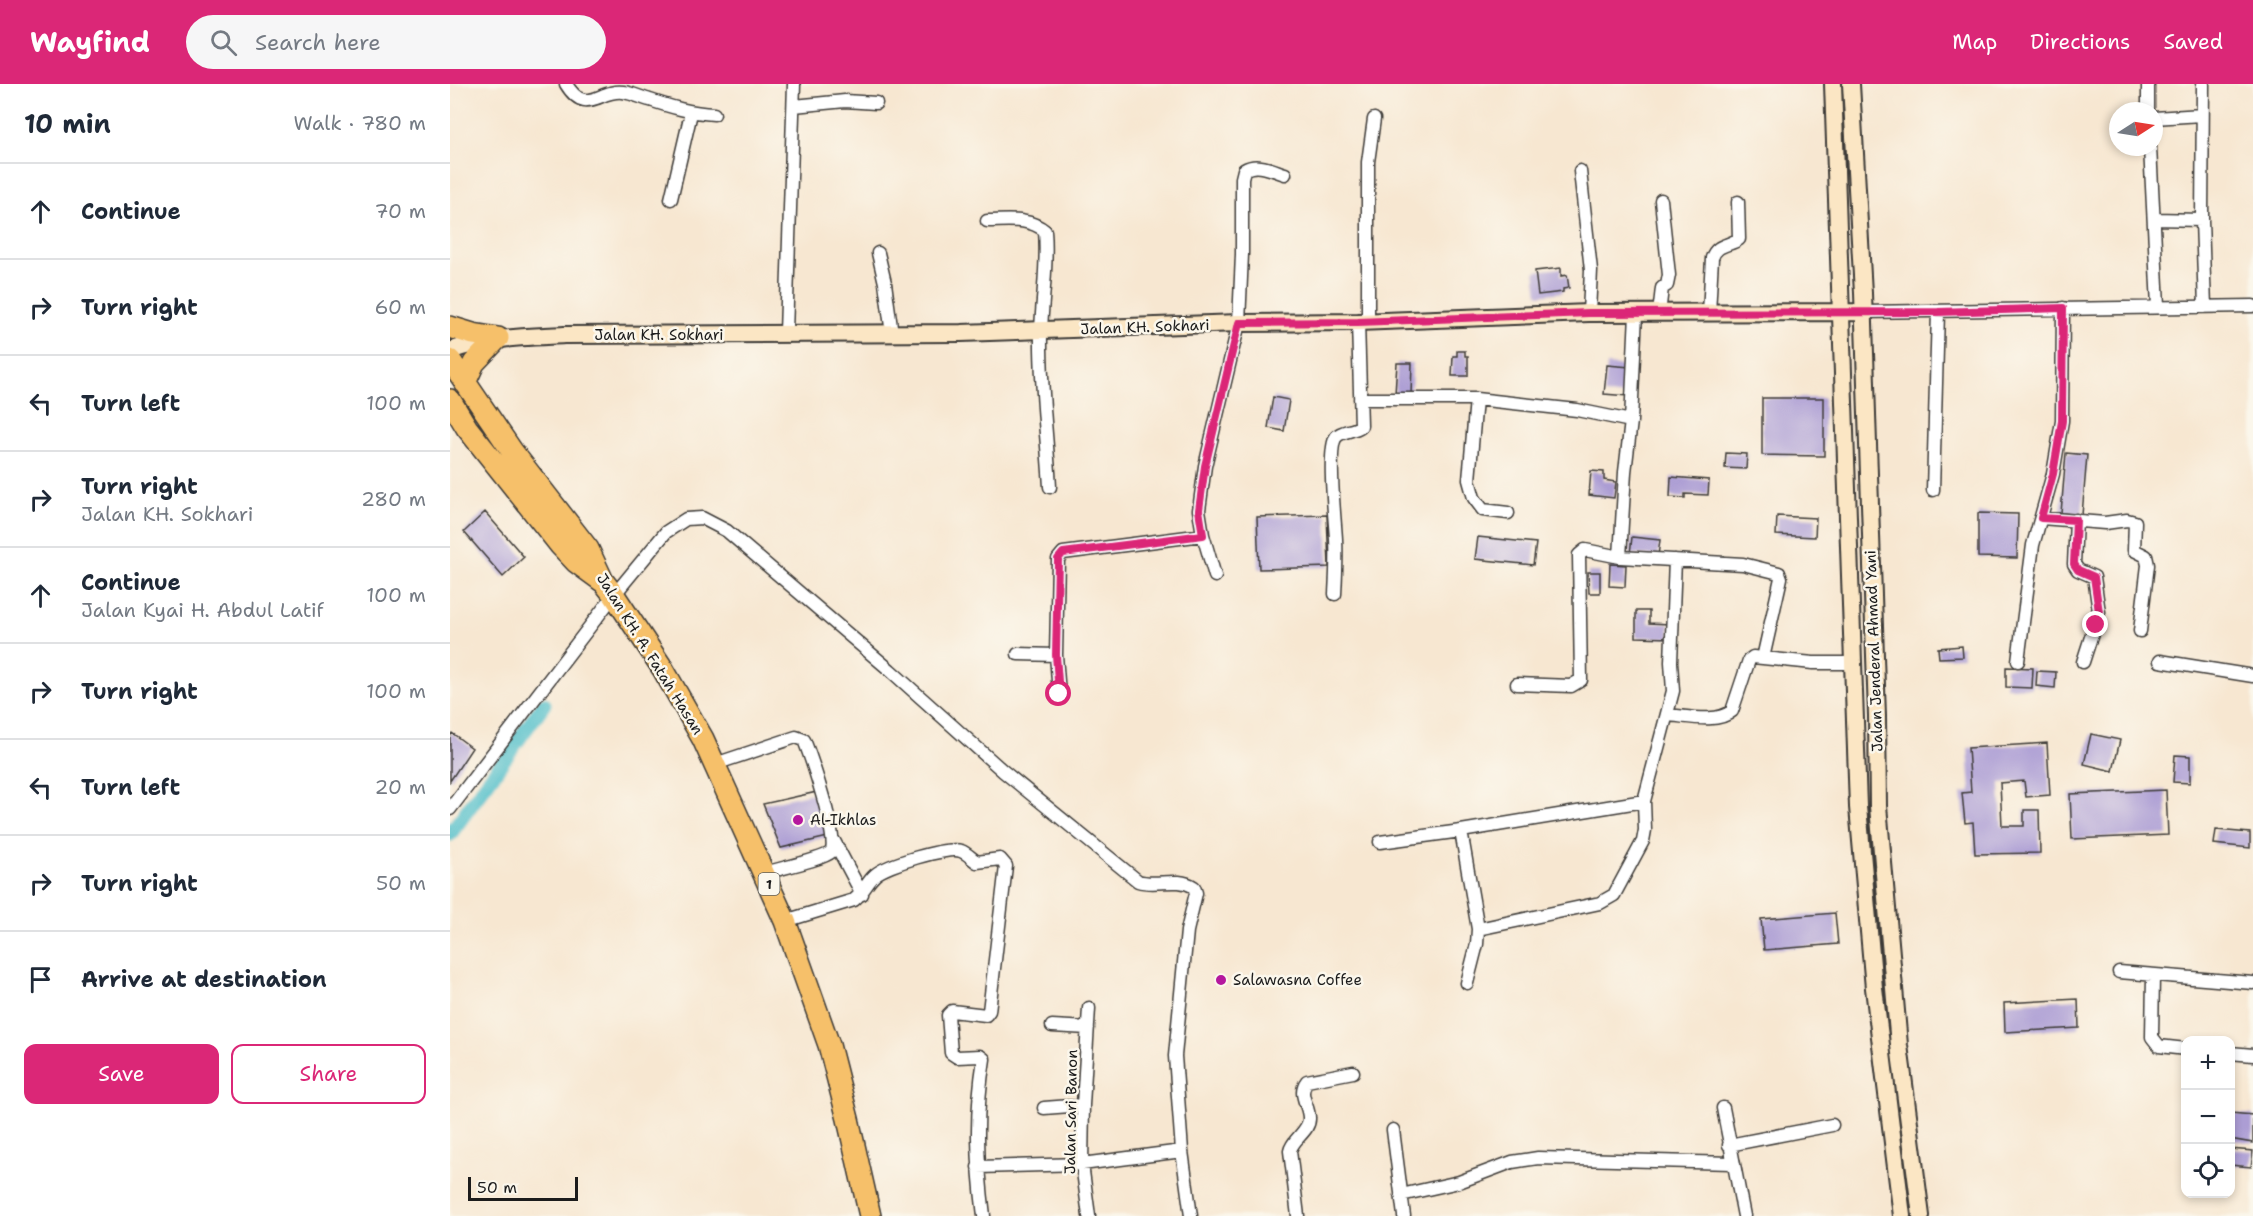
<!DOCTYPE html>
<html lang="en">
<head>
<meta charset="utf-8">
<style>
	body { margin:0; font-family:"Shantell Sans",sans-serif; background:#f6f6f7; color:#1f2937 }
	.controls { position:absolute; right:18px; bottom:18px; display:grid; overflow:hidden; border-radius:12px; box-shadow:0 3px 9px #0003 }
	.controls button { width:54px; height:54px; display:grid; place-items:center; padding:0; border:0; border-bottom:2px solid #e0e1e3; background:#fff; color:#1f2937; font:30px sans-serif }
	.compass { position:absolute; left:1659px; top:18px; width:54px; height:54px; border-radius:50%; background:#fff; box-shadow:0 3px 9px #0003; rotate:78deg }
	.scale { position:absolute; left:18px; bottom:15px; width:110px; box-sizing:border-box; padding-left:6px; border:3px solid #1c1c1c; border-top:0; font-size:16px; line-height:21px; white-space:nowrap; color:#1c1c1c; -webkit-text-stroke:4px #fbf7ec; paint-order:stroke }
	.stop { position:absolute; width:18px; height:18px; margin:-14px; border:4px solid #db2777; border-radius:50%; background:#fff }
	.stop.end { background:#db2777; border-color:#fff; box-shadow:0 2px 6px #0008 }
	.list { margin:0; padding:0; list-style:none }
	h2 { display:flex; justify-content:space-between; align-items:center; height:78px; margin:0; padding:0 24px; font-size:26px }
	h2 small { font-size:20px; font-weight:400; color:#747a83 }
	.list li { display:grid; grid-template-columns:39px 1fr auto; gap:18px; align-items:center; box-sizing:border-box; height:96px; padding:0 24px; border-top:2px solid #e0e1e3 }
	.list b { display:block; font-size:22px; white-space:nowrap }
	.list p { margin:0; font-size:20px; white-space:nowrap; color:#747a83 }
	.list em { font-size:20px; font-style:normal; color:#747a83 }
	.actions { display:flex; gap:12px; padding:18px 24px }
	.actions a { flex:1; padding:14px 0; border:2px solid #db2777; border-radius:12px; text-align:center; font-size:21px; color:#db2777 }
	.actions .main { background:#db2777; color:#fff }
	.icon { flex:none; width:33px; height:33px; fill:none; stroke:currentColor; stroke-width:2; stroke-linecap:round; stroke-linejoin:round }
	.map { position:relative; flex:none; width:1803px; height:1132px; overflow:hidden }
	header { display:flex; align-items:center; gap:36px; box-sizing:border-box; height:84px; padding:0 30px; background:#db2777; color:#fff }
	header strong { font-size:28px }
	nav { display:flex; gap:33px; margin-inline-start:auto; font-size:21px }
	.search { width:420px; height:54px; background:#f6f6f7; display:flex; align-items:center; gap:15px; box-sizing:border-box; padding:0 21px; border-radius:33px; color:#747a83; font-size:22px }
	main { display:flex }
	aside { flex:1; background:#fff }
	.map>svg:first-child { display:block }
</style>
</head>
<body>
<header>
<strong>Wayfind</strong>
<div class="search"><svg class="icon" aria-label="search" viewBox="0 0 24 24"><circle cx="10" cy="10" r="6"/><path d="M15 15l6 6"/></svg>Search here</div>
<nav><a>Map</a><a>Directions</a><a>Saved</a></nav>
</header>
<main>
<aside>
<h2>10 min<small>Walk · 780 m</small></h2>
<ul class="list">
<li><svg class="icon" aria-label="ahead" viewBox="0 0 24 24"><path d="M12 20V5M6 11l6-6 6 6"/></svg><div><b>Continue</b></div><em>70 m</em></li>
<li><svg class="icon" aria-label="right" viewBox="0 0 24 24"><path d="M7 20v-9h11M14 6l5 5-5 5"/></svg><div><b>Turn right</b></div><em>60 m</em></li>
<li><svg class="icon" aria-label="left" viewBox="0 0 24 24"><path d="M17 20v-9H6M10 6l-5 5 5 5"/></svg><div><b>Turn left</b></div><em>100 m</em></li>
<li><svg class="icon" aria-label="right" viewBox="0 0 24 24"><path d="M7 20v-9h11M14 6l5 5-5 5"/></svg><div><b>Turn right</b><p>Jalan KH. Sokhari</p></div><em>280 m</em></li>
<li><svg class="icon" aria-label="ahead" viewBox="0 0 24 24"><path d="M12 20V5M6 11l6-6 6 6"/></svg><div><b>Continue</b><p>Jalan Kyai H. Abdul Latif</p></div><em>100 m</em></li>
<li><svg class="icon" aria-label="right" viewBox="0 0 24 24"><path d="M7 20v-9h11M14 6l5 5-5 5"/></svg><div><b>Turn right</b></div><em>100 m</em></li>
<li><svg class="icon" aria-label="left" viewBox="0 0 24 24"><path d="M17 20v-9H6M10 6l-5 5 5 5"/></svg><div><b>Turn left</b></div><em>20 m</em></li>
<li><svg class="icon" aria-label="right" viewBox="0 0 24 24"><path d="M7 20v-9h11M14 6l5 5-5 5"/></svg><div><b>Turn right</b></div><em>50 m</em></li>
<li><svg class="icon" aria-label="arrive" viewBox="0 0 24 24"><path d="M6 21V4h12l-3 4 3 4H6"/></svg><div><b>Arrive at destination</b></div></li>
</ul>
<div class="actions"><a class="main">Save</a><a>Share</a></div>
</aside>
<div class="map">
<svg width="1803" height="1132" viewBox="0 0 1803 1132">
	<rect width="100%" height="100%" fill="#fbf7ec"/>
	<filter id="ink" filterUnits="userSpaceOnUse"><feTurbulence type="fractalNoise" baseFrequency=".0167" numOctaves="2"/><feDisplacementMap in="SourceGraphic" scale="12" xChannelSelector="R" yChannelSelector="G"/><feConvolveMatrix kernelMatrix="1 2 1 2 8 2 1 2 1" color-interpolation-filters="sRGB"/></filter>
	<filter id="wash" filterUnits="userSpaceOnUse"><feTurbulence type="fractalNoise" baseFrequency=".008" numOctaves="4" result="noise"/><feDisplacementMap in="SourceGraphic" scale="24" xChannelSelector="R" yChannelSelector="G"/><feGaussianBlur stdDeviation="1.35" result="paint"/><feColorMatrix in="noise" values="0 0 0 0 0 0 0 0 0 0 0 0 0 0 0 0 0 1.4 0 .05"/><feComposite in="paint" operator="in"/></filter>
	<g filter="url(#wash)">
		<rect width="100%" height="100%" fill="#f7e7d1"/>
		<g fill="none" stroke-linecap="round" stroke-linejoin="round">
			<path stroke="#50bec9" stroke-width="15" d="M0,750L94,620"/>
		</g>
		<g id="blocks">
			<path fill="#ac9dd4" d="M1111,184V192L1117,191L1119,204L1113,205V208L1088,211L1085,187Z
				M1007,267H1015V272H1018V292H1002L1003,272H1007Z
				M947,279H962L961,311L945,310Z
				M1157,281L1180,283L1178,312L1154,310Z
				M823,313L839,316L834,347L818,344Z
				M1312,314H1374V372L1312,371Z
				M1276,369L1297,370L1296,385L1275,384Z
				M1616,369L1637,371L1632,431L1611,429Z
				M1141,387L1154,388V396L1166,398L1164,414L1139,411Z
				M1221,393L1259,396L1258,411L1235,410V414L1220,413Z
				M35,428L74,473L53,493L14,448Z
				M1528,429L1568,430L1567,474L1528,473Z
				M877,431L879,483L809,485L807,433Z
				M1327,432L1366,434L1365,453L1326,451Z
				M1028,453L1086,459L1083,481L1025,475Z
				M1182,453L1210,456L1208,472L1180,470Z
				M1160,480L1176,481L1175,503L1159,502Z
				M1138,488H1150V509H1139Z
				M1186,527H1199V539L1220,540V554L1186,553Z
				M1512,562L1513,573L1489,574L1488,564Z
				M1556,583L1583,584L1582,604L1556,603Z
				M1587,587L1606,588L1605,604L1586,602Z
				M2,649L22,664L0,697V652Z
				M1641,650L1670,656L1663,687L1634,680Z
				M1597,659L1600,711L1576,713L1574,697L1550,699L1552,742H1574V726H1589L1590,769L1525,770L1523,738L1515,739L1512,709L1521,708L1518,664Z
				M1725,671L1740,672V699L1723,698Z
				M1716,706L1718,751L1622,755L1620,710Z
				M367,708L382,752L331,764L313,720Z
				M1766,746L1800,749V764L1764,760Z
				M1385,829L1388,860L1314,866L1311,835Z
				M1628,915L1629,944L1555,948L1554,919Z
				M1780,1029L1803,1031V1059L1780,1055Z
				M1780,1065L1803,1067L1801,1083L1780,1081Z"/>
		</g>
	</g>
	<g filter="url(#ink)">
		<use href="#blocks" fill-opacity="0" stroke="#3d3a37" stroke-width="1.5"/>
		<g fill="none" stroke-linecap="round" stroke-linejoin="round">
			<defs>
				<path id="street" d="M116,0C136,33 149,5 173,8C182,9 192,14 200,16C221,23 241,29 264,30
					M1698,0V27
					M1753,0L1752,136L1755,223
					M344,22L395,17L426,19
					M1704,34L1752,31
					M1700,63L1708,222
					M1130,87L1141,186L1139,229
					M221,115L241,29
					M1704,135L1752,136
					M537,137C557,137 579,133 595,147C598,180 592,214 591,248C590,299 597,352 600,403
					M428,169L435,199L442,250
					M1413,228L1803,222
					M1259,229L1262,174C1266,160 1279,162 1289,155L1288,118
					M1209,230L1212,204L1217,201L1219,191L1211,116
					M918,238V78L924,35
					M336,249L344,0
					M910,315H1026L1127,326L1181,337
					M1026,315L1019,396L1024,414L1033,426L1058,429
					M1483,406L1488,228
					M1591,434L1655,439L1677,436L1685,438L1684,466L1696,472L1698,481L1690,547
					M1626,436L1624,480L1628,486L1644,493L1649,528L1633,578
					M1170,473L1175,388L1181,337L1186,229
					M765,492L753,451L749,426L755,382L789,239L792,170V94L794,86C807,78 822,86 835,90
					M885,510C886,492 887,473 886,455C885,436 877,365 886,353C892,346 903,348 911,342L908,238
					M568,570L606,571
					M1568,577L1583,461L1603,390L1612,337L1613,224
					M1710,577L1803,592
					M1067,600L1121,602L1131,596L1129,471L1135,466L1170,473L1293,480L1329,489L1331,494L1313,574
					M609,610L606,571L608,475L613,469L753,451
					M1217,631C1236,632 1267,640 1282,627L1299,576L1303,573L1363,579H1404
					M265,680L346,653L354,656C360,671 390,758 381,768C374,775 327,785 315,789
					M0,725L164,511L216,448L236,435L252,434L277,447L440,586L553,687L688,797C706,803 727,792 744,803L746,809L737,847L725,972L732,1067L741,1132
					M1011,747L1028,845L1027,860L1017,899
					M384,757L412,810
					M930,758L1011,747L1194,717
					M335,837L404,816C413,809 417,798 425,791C436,781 497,762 511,767C517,769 522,775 527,778L550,775L556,782L539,927L536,931L502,927L498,931L501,969L507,973L530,972L534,975C525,1030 527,1077 534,1132
					M1028,845L1150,819L1164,811L1193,757L1195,746L1194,717L1223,607L1221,578L1225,476
					M1669,888L1803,899
					M1703,892L1702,953L1709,962L1736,965
					M602,942L638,944
					M1780,969L1803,971
					M594,1024L633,1021
					M1273,1024L1294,1132
					M943,1046L954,1132
					M1279,1061L1382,1041
					M528,1083L632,1080L732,1067
					M951,1111L1009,1098L1062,1078L1088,1074L1282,1079
					M639,1132L632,1080L633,1021L639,924
					M848,1132L840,1067C842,1055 860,1047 859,1034C859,1021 847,1010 857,997L903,988"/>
				<path id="secondary" d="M1383,0L1408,723L1424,904L1452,1132
					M1401,0L1413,209L1427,632L1428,722L1449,961L1471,1132
					M0,267C37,253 74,253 114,251L511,249L789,239L908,238L1139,229L1413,228"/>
				<path id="highway" d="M0,243L23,250L48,254
					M0,276L62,367L138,465L153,497L164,511L213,585L253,655L335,837L379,961L398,1035L420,1132
					M15,299L24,279L48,254
					M0,316L17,344L110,461L126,478L152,497"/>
			</defs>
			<use href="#street" stroke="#3d3a37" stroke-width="15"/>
			<use href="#secondary" stroke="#3d3a37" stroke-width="20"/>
			<use href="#highway" stroke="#3d3a37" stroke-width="24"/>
			<use href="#street" stroke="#fff" stroke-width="12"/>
			<use href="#secondary" stroke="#fbe6c4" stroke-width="16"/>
			<use href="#highway" stroke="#f6c06b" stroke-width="21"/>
		</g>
	</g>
	<g fill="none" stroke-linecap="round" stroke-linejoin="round" filter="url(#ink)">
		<path stroke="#db2777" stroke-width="8" d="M609,610L606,571L608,475L613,469L753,451L749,426L755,382L789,239L908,238L1139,229L1488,228L1613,224L1612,337L1603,390L1591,434L1626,436L1624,480L1628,486L1644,493L1649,528L1646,541"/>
	</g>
	<g fill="#b5179e" stroke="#fbf7ec" stroke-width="2">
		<circle cx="348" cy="736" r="6"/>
		<circle cx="771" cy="896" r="6"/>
	</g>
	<g text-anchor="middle" stroke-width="5" stroke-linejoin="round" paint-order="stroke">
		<rect fill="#fbf7ec" stroke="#5f5e5a" stroke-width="1.5" x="308.5" y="789" width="21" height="22" rx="4.5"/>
		<g font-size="14" font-weight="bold" fill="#1c1c1c">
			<text x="319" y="805">1</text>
		</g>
		<g font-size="15" fill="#1c1c1c" stroke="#fbf7ec">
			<text transform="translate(695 243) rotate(-2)" y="5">Jalan KH. Sokhari</text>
			<text x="209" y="256">Jalan KH. Sokhari</text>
			<text transform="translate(1424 567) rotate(-92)" y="5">Jalan Jenderal Ahmad Yani</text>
			<text transform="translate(200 570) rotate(58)" y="5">Jalan KH. A. Fatah Hasan</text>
			<text transform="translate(621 1028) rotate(-89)" y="5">Jalan Sari Banon</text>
		</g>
		<g font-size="15" fill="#1c1c1c" stroke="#fbf7ec" text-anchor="start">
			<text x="360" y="741">Al-Ikhlas</text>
			<text x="783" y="901">Salawasna Coffee</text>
		</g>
	</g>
</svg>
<div class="controls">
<button>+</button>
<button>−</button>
<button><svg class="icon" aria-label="locate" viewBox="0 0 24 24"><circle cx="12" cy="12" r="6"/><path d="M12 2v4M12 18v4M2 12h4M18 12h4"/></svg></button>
</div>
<svg class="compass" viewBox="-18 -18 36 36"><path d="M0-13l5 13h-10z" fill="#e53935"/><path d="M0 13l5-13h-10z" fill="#747a83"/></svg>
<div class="scale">50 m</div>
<div class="stop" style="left:609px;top:610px"></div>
<div class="stop end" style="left:1646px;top:541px"></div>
</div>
</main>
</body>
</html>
